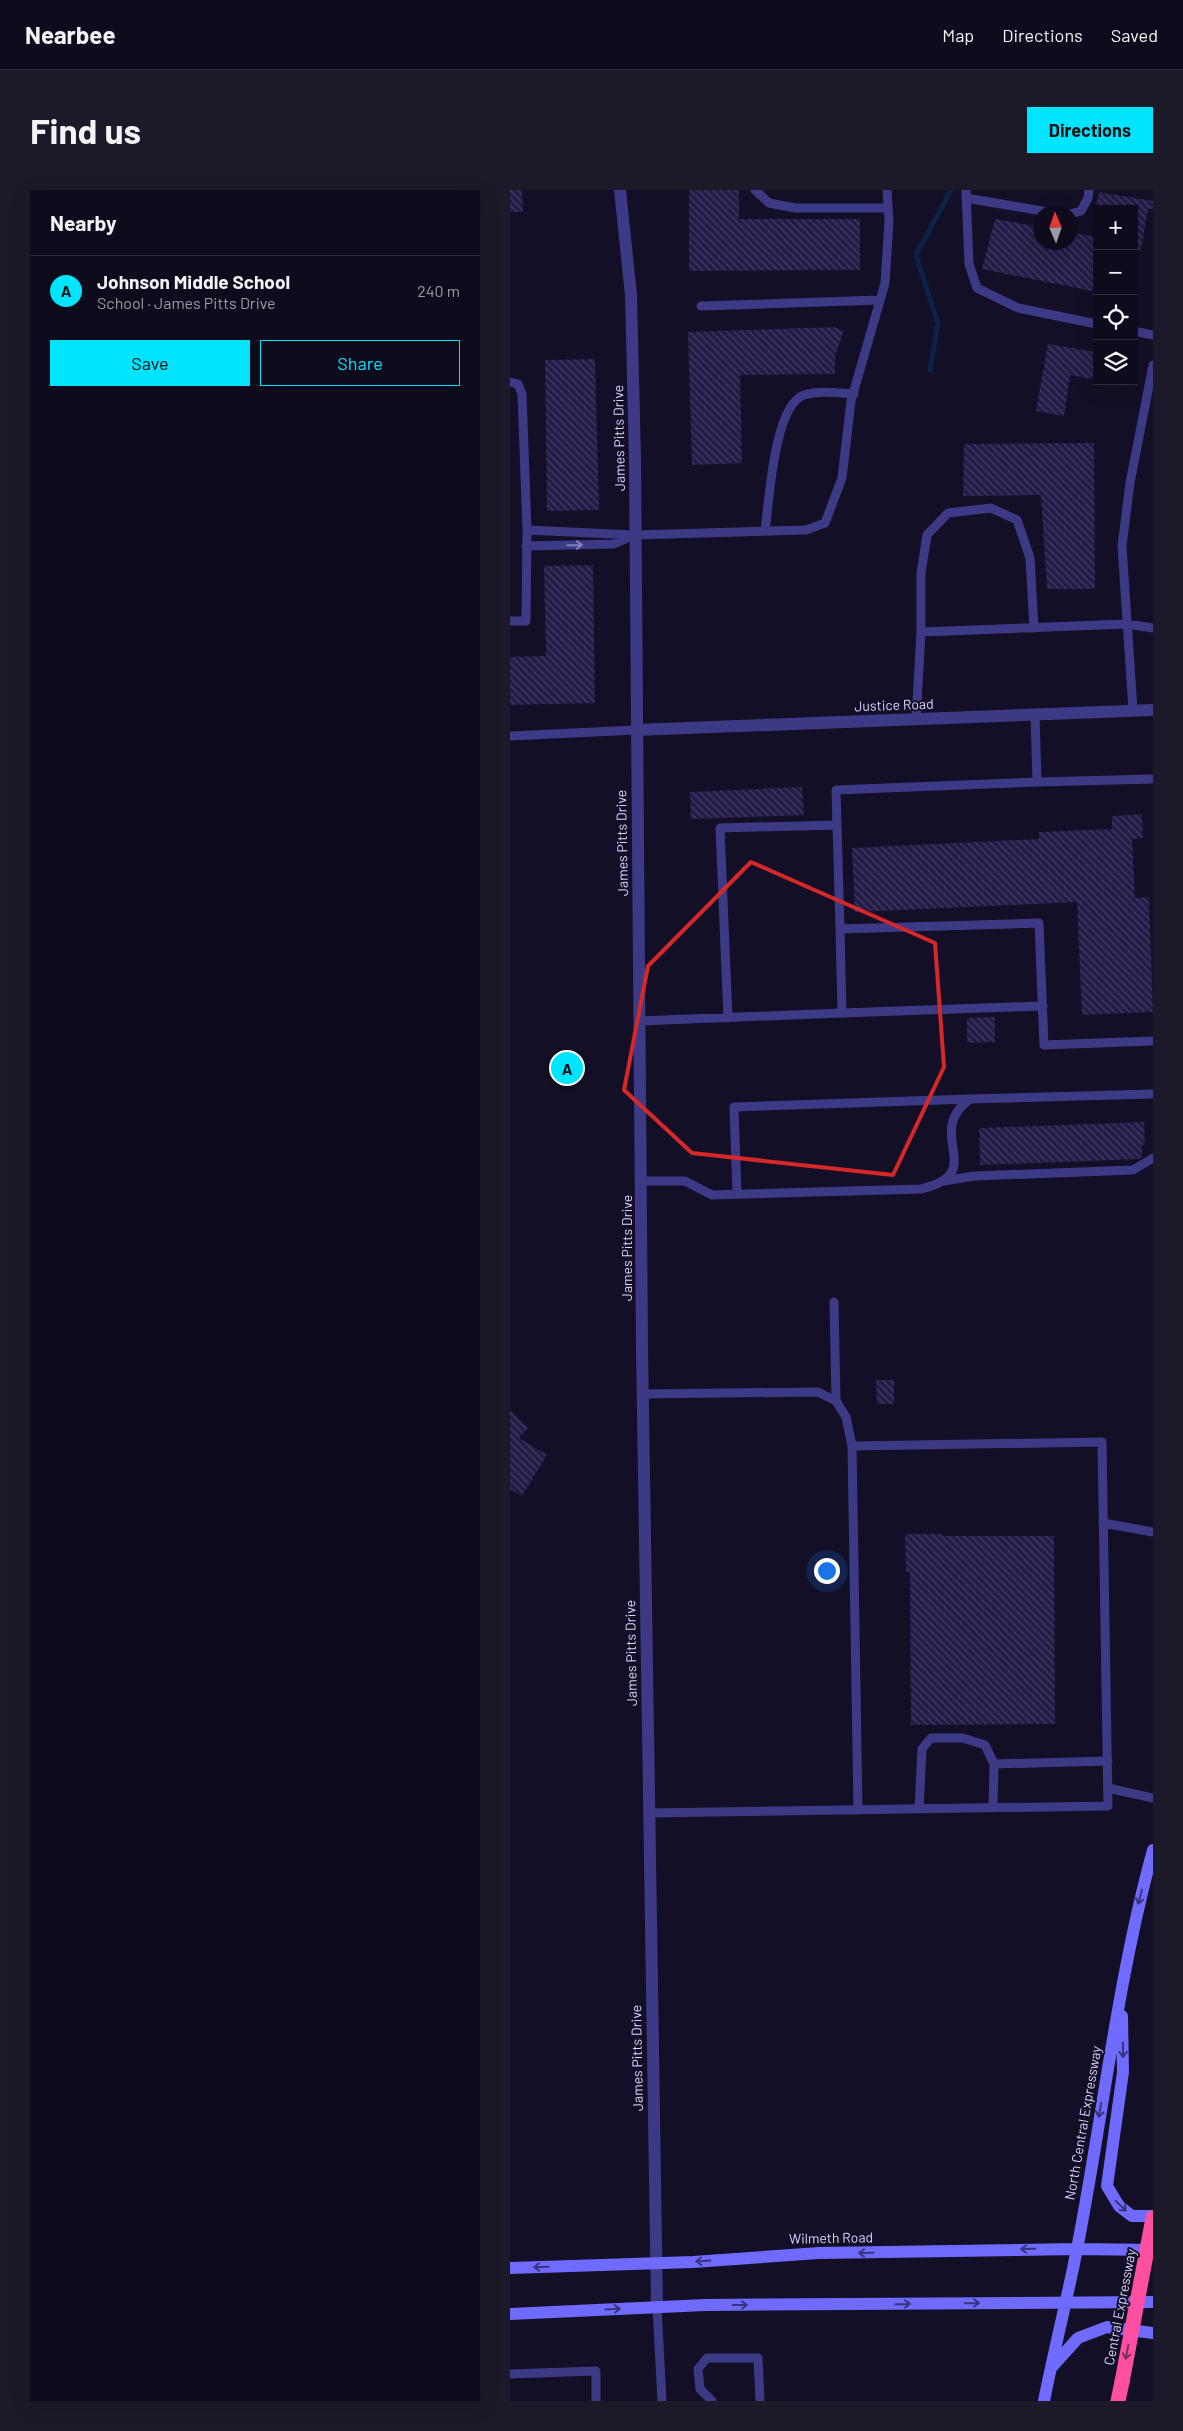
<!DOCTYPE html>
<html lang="en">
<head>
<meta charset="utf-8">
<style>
	body { margin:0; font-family:Barlow,sans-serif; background:#1c1929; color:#f1f3f6 }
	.controls { position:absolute; right:15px; top:15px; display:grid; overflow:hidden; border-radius:0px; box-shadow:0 5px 20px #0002 }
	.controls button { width:45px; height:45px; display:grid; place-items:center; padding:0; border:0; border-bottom:1px solid #2e2b3b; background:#0e0b1c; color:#f1f3f6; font:25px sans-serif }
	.compass { position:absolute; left:523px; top:15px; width:45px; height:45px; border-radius:50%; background:#0e0b1c; box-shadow:0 5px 20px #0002; rotate:358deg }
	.you { position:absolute; left:316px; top:1380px; width:18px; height:18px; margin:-12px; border:4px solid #fff; border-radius:50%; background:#1a73e8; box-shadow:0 0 0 8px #1a73e833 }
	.badge { display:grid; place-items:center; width:32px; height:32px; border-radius:50%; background:#00e5ff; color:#111; font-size:16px; font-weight:700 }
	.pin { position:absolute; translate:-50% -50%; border:2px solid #fff; box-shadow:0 1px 5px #0006 }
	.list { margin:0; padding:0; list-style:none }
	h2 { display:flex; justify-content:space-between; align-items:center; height:65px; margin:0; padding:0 20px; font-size:21px }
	h2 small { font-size:16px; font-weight:400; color:#9b9ba3 }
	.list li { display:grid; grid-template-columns:32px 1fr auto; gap:15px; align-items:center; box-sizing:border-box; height:70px; padding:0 20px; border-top:1px solid #2e2b3b }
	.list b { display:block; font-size:19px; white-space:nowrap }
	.list p { margin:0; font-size:16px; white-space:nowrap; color:#9b9ba3 }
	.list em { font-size:16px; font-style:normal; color:#9b9ba3 }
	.actions { display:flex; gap:10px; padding:15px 20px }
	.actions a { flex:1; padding:11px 0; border:1px solid #00e5ff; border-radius:0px; text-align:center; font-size:18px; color:#00e5ff }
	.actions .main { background:#00e5ff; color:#111 }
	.icon { flex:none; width:28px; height:28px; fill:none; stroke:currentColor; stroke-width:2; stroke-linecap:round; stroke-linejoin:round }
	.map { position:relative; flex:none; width:643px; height:2211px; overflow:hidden; border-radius:0px }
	header { display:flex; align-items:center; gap:30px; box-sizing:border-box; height:70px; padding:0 25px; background:#0e0b1c; border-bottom:1px solid #2e2b3b }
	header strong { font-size:24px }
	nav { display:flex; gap:28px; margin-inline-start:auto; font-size:18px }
	.intro { display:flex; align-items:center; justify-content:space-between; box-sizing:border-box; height:120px; padding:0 30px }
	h1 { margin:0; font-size:35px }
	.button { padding:12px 22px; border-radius:0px; background:#00e5ff; color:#111; font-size:18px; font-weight:700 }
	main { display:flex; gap:30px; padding:0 30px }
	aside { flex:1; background:#0e0b1c; border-radius:0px; box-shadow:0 5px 20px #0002 }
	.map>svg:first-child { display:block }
</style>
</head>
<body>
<header>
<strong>Nearbee</strong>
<nav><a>Map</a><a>Directions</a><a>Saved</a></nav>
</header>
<div class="intro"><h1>Find us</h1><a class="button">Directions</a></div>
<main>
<aside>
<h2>Nearby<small></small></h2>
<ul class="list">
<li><span class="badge">A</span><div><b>Johnson Middle School</b><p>School · James Pitts Drive</p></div><em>240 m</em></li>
</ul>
<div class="actions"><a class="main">Save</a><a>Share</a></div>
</aside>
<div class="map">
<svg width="643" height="2211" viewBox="0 0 643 2211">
	<defs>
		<pattern id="building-back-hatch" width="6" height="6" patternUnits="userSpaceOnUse" patternTransform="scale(1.25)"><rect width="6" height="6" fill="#241b47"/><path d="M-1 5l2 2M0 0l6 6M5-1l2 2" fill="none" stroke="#433b63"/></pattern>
	</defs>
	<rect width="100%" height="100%" fill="#130f26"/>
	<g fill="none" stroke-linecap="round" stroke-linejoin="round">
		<path stroke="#0c2248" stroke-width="5" d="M420,180L428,134L406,65L441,0"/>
	</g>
	<path fill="url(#building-back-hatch)" d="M0,0H12L13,22H0Z
		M179,0H229V29H350V80L179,81Z
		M589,2L643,11V19H638L631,60L624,59V19H585Z
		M485,29L530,37V52H560V42L587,47V102L472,79Z
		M324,137L334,141L325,166V184L230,185L232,273L182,275L178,142Z
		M538,154L587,162V190L560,185L554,226L526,221Z
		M85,169L89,320L37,321L35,170Z
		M584,253L585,399H537L531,305L453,306L454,254Z
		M83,375L85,513L0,515V467L36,466L34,376Z
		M292,597L294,625L181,629L180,602Z
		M632,624L633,648L622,649L625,708L639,707L643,822L572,825L567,712L345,722L342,658L529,649V642L602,639V626Z
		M485,827V852L457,853V828Z
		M634,932L635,955H632V967L629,969L470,975L469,938Z
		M366,1190H384V1214H367Z
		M0,1220L18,1238L9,1248L37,1265L12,1306L0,1299Z
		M395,1344H432V1346H544L545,1534L401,1535L400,1382H396Z"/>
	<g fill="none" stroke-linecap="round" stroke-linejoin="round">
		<path stroke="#3d3a85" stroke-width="9" d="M245,0L259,13L285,18H378
			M456,0L459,74L467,98L508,118L587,134
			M456,8L538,22
			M560,24L571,21L578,8L579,0
			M191,116L370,110
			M624,141L643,145
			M0,192L8,194L12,204L17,340L16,431H0
			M17,340L125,345L296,340L315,333L332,288L341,211L375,93L379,31L377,0
			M255,341C259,312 264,215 294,205C309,200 328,203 344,204
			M16,356L104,354L124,345
			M524,438L520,368L507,330L481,318L438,323L417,345L411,383V442L617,434L643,438
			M623,520L612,356L620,293L643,175
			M525,524L527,592L643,589
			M406,529L411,442
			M0,546L126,540
			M330,739L326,600L527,592
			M533,816L332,823L330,739L529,733L534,855L643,851
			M218,828L210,638L327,635
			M129,831L332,823
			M131,991H175L202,1005L411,999C480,983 412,944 460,909L643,904
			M434,991L464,986L623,980L643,968
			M227,1004L224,917L460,909
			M324,1112L326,1211
			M133,1204L308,1202L326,1211L336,1227L342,1256L348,1620
			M593,1333L643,1342
			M484,1574L598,1571
			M598,1598L643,1608
			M409,1619L412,1559L421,1548H453L475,1555L484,1574L483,1618
			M138,1623L598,1616L592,1252L342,1256
			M147,2117L152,2211
			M0,2184L86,2181V2211
			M202,2211L190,2199L188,2179L197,2168H248L250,2211"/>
		<path stroke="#3d3a85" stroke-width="12" d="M110,0L121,105L125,270L132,1157L147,2117
			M126,540L643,520"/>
		<path stroke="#6f6bff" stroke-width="12" d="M612,1826L613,1882L597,1996L609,2016L622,2026H643
			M0,2078L183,2072L309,2063L567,2059L643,2060
			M0,2124L195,2115L643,2112
			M541,2178L568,2148L597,2137L643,2143
			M534,2211C544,2160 557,2110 567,2059C593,1926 607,1791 643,1660"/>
		<path stroke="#ff4fa3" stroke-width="15" d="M608,2211L612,2192"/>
		<path stroke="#ff4fa3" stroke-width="15" d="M612,2192L643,2028"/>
	</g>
	<defs><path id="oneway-shaft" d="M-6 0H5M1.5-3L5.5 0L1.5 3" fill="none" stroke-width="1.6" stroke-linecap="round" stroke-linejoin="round" transform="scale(1.25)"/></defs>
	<use stroke="#837fbc" href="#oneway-shaft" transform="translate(65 355) rotate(-1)"/>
	<g stroke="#38347d">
		<use href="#oneway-shaft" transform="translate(630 1707) rotate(105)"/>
		<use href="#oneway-shaft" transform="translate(613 1860) rotate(89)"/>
		<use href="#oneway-shaft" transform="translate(590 1920) rotate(100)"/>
		<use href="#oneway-shaft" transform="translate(611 2016) rotate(44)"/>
		<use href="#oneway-shaft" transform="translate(518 2059) rotate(179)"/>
		<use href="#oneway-shaft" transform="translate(356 2063) rotate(179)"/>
		<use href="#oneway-shaft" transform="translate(193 2071) rotate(176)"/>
		<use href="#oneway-shaft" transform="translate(31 2077) rotate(178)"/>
		<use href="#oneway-shaft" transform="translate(462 2113) rotate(-1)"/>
		<use href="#oneway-shaft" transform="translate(393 2114) rotate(-1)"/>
		<use href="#oneway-shaft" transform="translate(230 2115)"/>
		<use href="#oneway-shaft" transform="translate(103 2119) rotate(-3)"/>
	</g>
	<use stroke="#7d2c5e" href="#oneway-shaft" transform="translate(617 2162) rotate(101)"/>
	<path fill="none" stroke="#d62828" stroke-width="4" stroke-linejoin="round" d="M241,672L425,753L434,877L383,985L182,963L114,900L138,776Z"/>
	<g text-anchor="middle" stroke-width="4" stroke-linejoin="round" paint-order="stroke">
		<g font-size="14" fill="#d9d4ff" stroke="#130f26">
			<text transform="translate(109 248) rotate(-91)" y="5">James Pitts Drive</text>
			<text transform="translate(384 515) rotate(-2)" y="5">Justice Road</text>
			<text transform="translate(112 653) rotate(-91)" y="5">James Pitts Drive</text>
			<text transform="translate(117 1058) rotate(-90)" y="5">James Pitts Drive</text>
			<text transform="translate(121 1463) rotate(-91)" y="5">James Pitts Drive</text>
			<text transform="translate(127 1868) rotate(-91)" y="5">James Pitts Drive</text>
			<text transform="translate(573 1933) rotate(-80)" y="5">North Central Expressway</text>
			<text transform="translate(321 2048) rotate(-1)" y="5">Wilmeth Road</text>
			<text transform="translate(610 2117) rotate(-79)" y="5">Central Expressway</text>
		</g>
	</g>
</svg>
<div class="controls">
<button>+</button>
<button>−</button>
<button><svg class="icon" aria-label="locate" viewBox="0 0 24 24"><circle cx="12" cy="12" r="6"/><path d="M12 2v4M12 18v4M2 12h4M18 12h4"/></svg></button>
<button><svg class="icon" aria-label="layers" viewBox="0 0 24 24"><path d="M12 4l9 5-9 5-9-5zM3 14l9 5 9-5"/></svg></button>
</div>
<svg class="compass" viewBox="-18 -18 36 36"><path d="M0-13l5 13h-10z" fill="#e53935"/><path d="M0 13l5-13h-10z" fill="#9b9ba3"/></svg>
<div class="you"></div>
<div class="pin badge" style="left:57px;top:878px">A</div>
</div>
</main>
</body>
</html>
